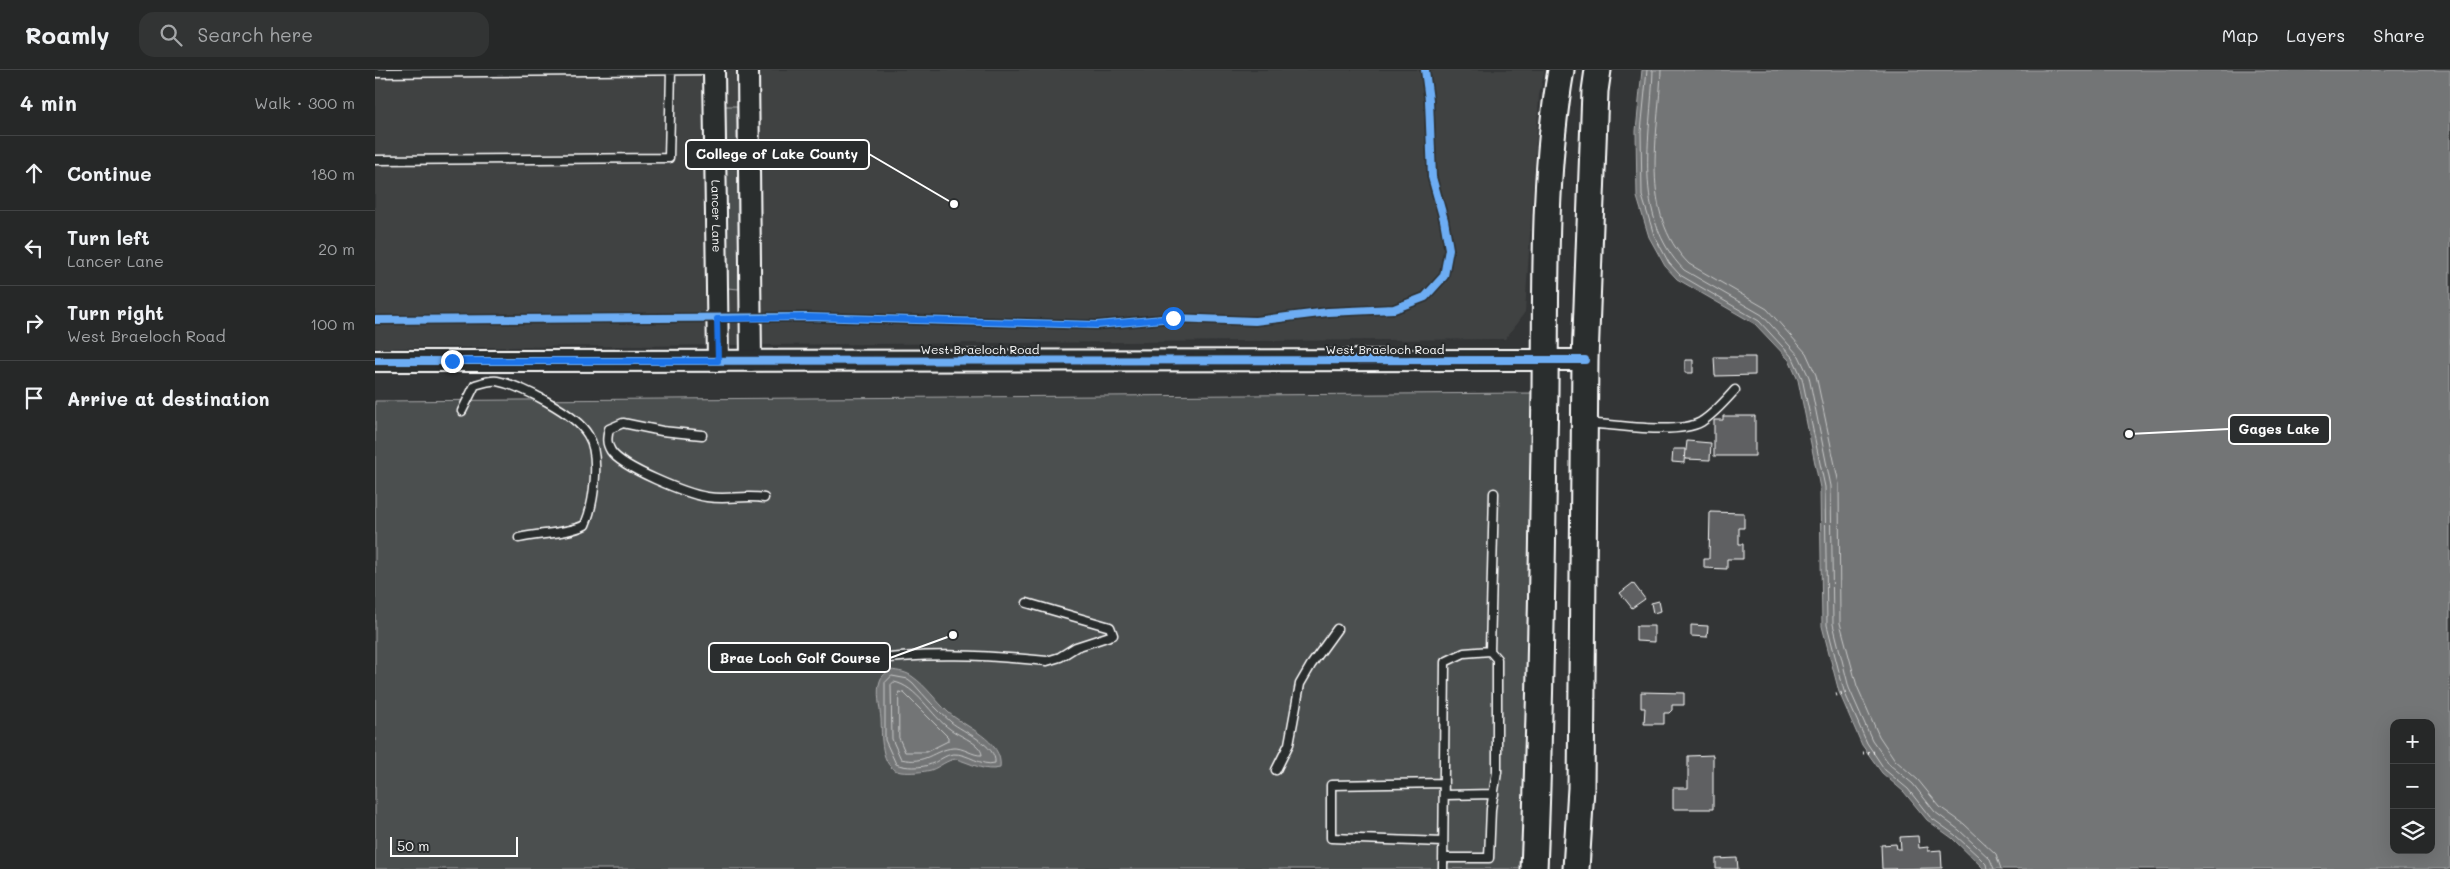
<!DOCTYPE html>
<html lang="en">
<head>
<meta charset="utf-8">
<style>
	body { margin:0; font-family:Mali,sans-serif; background:#323434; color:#f1f3f6 }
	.controls { position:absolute; right:15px; bottom:15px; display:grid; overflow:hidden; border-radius:10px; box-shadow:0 5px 20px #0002 }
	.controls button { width:45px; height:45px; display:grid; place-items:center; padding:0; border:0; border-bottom:1px solid #424445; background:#262828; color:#f1f3f6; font:25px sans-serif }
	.scale { position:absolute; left:15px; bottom:12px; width:128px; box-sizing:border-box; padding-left:5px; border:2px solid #fff; border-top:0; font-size:14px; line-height:18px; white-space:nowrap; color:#fff; -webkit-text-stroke:4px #2a2d2e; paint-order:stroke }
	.stop { position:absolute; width:15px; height:15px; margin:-11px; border:4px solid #1a73e8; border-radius:50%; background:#fff }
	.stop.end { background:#1a73e8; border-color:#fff; box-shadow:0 1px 5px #0008 }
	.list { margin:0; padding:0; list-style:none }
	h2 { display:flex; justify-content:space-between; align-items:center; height:65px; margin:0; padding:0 20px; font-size:21px }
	h2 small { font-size:16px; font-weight:400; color:#a4a6a8 }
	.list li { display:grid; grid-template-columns:32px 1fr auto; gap:15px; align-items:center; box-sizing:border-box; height:75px; padding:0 20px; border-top:1px solid #424445 }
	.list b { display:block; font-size:19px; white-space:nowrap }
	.list p { margin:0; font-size:16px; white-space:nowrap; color:#a4a6a8 }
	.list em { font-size:16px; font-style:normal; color:#a4a6a8 }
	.icon { flex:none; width:28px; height:28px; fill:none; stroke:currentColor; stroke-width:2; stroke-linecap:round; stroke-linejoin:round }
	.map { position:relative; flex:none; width:2075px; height:799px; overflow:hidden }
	header { display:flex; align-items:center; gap:30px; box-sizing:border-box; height:70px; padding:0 25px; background:#262828; border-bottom:1px solid #424445 }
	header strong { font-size:24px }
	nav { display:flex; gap:28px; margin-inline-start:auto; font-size:18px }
	.search { width:350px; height:45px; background:#323434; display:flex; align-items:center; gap:12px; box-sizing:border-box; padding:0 18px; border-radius:15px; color:#a4a6a8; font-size:19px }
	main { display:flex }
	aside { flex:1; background:#262828 }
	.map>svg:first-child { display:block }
</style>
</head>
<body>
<header>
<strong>Roamly</strong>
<div class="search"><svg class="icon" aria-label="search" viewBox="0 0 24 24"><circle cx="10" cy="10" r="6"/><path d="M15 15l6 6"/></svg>Search here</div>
<nav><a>Map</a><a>Layers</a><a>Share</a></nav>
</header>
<main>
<aside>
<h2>4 min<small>Walk · 300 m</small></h2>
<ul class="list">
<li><svg class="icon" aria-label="ahead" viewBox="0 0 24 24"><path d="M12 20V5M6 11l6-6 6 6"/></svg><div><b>Continue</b></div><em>180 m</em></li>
<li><svg class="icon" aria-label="left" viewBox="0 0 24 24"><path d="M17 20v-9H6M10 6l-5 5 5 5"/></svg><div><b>Turn left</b><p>Lancer Lane</p></div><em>20 m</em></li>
<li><svg class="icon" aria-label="right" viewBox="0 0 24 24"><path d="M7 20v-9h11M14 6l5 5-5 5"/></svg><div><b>Turn right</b><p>West Braeloch Road</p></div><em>100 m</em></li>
<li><svg class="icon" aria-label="arrive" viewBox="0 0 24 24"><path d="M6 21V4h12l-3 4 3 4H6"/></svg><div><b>Arrive at destination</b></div></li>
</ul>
</aside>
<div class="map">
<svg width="2075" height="799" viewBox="0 0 2075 799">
	<rect width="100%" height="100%" fill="#333536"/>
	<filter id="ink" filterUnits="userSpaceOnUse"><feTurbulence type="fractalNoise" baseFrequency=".02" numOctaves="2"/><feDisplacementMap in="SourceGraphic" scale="10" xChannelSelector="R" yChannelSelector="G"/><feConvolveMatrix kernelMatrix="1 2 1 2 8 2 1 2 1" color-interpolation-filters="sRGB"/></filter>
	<g filter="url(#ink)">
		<path fill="#404243" d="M0,0H1170L1164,25L1150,242L1130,269L0,278Z"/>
		<path fill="#4c4f50" stroke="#a6a7a8" d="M350,36H362L364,219L352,218Z
			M1160,323L1153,799H0V331Z"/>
		<path fill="#737576" stroke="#abacad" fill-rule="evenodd" d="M1267,0H2075V799H1609L1577,768L1552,750L1529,722L1507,703L1487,675L1464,622L1447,556L1445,418L1423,310L1414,290L1380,254L1302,209L1290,196L1274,167L1262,127L1261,61ZM2019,653H2056V780H2019Z
			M516,600C523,601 532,602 538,607C551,616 561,631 573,642C589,657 629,670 625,698C609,702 596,693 581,689C571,690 565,697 556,700C549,702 534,703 526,702C504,699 507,663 506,649C505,637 501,622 505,611C507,605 511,603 516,600Z"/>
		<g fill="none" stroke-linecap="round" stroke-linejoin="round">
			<path stroke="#c7c8c8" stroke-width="1" d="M1272,0L1266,62L1267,126L1279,165L1294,193L1305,205L1384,251L1418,288L1427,308L1450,417L1452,555L1469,621L1492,673L1510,700L1533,719L1555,747L1580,765L1603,786L1611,794L1612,799
				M1278,0C1276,67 1256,146 1309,200L1387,245L1424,286L1434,307L1456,416L1458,554L1474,618L1497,670L1515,695L1538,714L1560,742L1584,760L1615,789L1619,799
				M1286,0C1284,64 1263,143 1314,194L1392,239L1431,283L1441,305L1464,414L1465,553L1482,616L1504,666L1520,690L1543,710L1565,737L1589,754L1621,784L1626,799
				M517,606L533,609L538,613C550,627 562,640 576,652C588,662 622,675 620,693C606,697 593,683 578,684C570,685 564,691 556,694C548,698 529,698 521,694L510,670V613Z
				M519,612C542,616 556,646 575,659C584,666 606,673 607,685C598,686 588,677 578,678C558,680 551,695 526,689L517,669L516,615Z
				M524,622L529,623L573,667V671L551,682H530L524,668Z"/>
		</g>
		<path fill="#5f6162" stroke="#fff" d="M1339,287H1380V305L1340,306Z
			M1310,290H1318V303H1310Z
			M1348,346H1380V386H1339V350H1348Z
			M1312,371L1336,373L1335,390L1310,389Z
			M1298,379H1310L1309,393L1297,392Z
			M1335,442L1369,443V458H1364V474H1368V489H1352V499L1329,498V489H1334Z
			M1258,513L1270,529L1257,538L1245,523Z
			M1284,531L1286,541L1278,543L1276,533Z
			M1316,555L1333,556L1332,567L1316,566Z
			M1261,556H1279V572L1261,571Z
			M1266,622L1309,623V635H1297V640L1294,643H1289V654H1269L1270,638H1266Z
			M1338,685V739H1298V718H1313V686Z
			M1543,766L1544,778L1553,777V781L1566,780L1567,798L1507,799L1506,775L1521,774L1522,779H1526L1525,767Z
			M1362,788L1363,799H1341V789Z"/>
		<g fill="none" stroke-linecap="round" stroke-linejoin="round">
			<defs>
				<path id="service" d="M0,3L338,0
					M0,90L294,88L296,0
					M87,341L100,315C107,313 115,310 122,311C147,316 200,343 213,365C226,385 219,434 210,455C192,464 165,463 144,468
					M1212,353C1240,355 1303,365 1326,352C1339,344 1350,331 1360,320
					M327,365L287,361L248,353L234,359C232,368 231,373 236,381C247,398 312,424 332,427C352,430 370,425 389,428
					M489,591C550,582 610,585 672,591L685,587L701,577L738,565L735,557L652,533
					M901,700L914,674L925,614L936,595L962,559
					M1069,725L1119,724
					M1068,772L956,768V715L1069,713
					M1068,788H1114L1116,739L1122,702V589L1115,581
					M1068,799L1070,592L1089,583L1115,581L1119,423"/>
				<g id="tertiary">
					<path id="s1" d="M339,0L343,291"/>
					<path d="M373,0L376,291"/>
					<path d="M0,291L1210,290"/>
				</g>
				<path id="primary" d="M1159,799C1166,640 1167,480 1170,321C1171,214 1168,105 1186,0
					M1201,799L1206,718L1210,290L1220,21L1223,0"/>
			</defs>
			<use href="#service" stroke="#fff" stroke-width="11"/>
			<use href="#tertiary" stroke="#fff" stroke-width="24"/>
			<use href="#primary" stroke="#fff" stroke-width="29"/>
			<path stroke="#fff" stroke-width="3" stroke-dasharray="1 4" stroke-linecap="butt" d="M1461,625L1474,621
				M1488,683L1501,682"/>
			<use href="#service" stroke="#2a2d2e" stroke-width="8"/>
			<use href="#tertiary" stroke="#2a2d2e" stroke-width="20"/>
			<use href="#primary" stroke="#2a2d2e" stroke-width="25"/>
			<defs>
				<path id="cycleway" d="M0,250L432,247L722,255L798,248L880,251L953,242L1019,239L1050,227L1069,206L1074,179L1069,150L1057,107L1054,30L1050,0
					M0,291L1210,290"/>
			</defs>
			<use href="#cycleway" stroke="#2a2d2e" stroke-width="11"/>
			<use href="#cycleway" stroke="#6dadf4" stroke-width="8"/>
		</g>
	</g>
	<g fill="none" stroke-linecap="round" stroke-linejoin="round" filter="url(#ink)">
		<path stroke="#1a73e8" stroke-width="6" d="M77,291H343L342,249L432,247L722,255L798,248"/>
	</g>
	<g text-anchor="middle" stroke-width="4.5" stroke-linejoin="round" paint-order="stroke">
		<g font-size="12" fill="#fff" stroke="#2a2d2e">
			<text dy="4" stroke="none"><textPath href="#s1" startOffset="146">Lancer Lane</textPath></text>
			<text x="605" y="284">West Braeloch Road</text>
			<text x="1010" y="284">West Braeloch Road</text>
		</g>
	</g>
	<path fill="none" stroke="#fff" stroke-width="2" d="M579 134L494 84M1754 364L1854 359M578 565L515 588"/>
	<g fill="#fff" stroke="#2a2d2e" stroke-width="2">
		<circle cx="579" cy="134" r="5"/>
		<circle cx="1754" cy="364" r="5"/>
		<circle cx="578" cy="565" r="5"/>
	</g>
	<g fill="#2a2d2e" stroke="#fff" stroke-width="2">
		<rect x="311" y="70" width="183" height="29" rx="5"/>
		<rect x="1854" y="345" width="101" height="29" rx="5"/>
		<rect x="334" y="573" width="181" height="29" rx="5"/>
	</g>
	<g font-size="14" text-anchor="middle" font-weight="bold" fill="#fff">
		<text x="402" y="89">College of Lake County</text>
		<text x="1904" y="364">Gages Lake</text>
		<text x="425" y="593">Brae Loch Golf Course</text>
	</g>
</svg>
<div class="controls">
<button>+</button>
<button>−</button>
<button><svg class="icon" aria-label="layers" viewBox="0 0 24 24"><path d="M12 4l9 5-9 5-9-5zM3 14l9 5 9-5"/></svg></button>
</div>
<div class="scale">50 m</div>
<div class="stop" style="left:798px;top:248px"></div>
<div class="stop end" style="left:77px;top:291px"></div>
</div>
</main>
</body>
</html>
